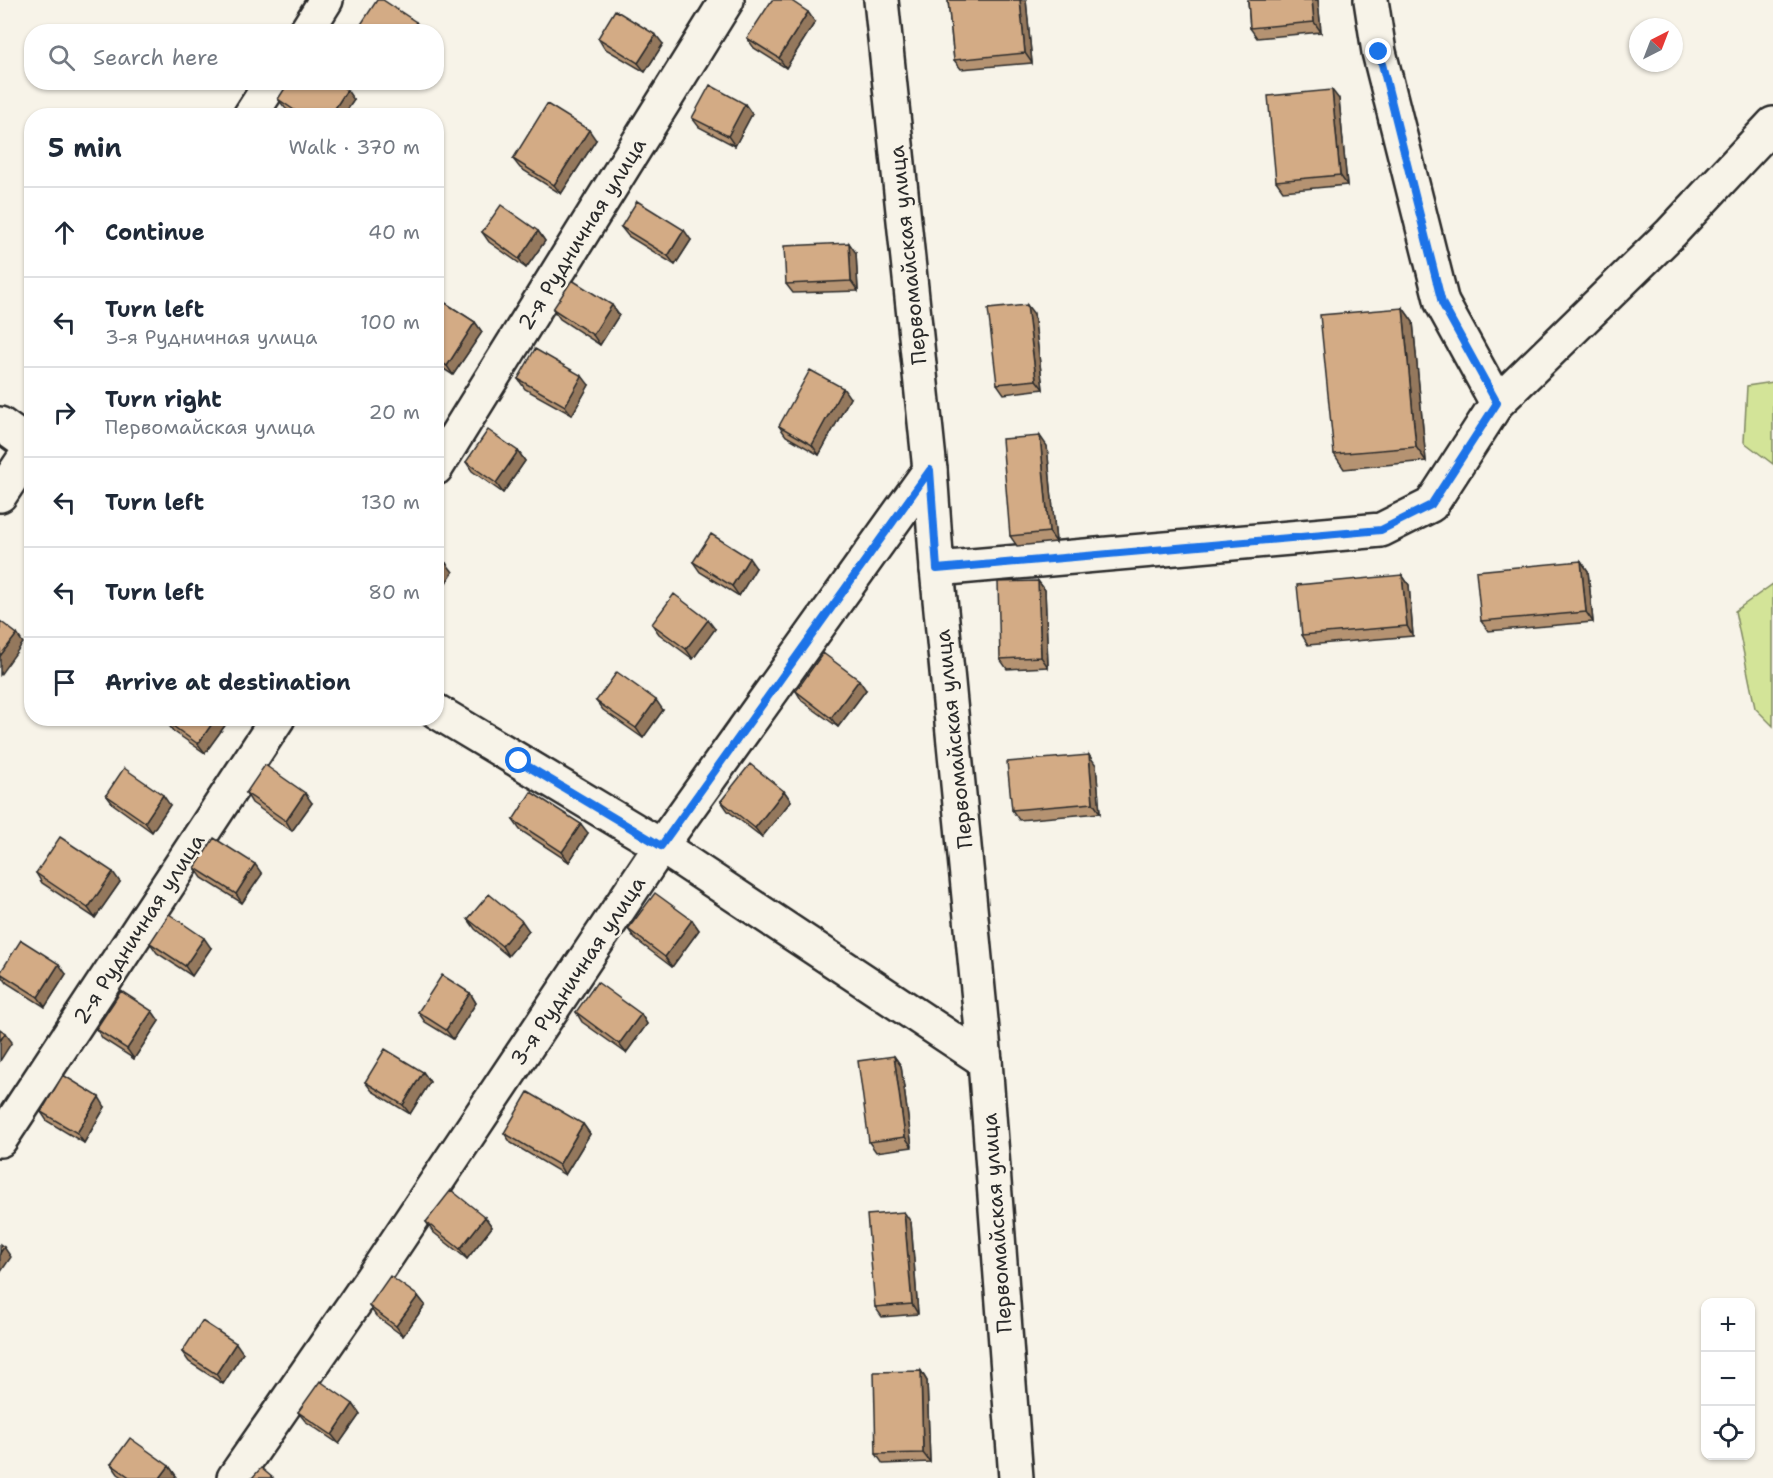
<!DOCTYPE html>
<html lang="en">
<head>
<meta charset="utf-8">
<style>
	body { margin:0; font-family:"Shantell Sans",sans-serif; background:#f2f2f3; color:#1f2937 }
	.controls { position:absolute; right:18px; bottom:18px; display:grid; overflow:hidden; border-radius:12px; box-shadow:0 2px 4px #0004 }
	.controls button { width:54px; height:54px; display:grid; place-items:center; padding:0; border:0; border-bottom:2px solid #e0e1e3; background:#fff; color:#1f2937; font:30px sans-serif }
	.compass { position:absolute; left:1629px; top:18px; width:54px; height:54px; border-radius:50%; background:#fff; box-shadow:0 2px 4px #0004; rotate:42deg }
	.stop { position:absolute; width:18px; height:18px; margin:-14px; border:4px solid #1a73e8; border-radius:50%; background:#fff }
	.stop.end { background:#1a73e8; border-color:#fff; box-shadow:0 2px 6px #0008 }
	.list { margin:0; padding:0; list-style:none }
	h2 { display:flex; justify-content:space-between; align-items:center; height:78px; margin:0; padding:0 24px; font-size:26px }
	h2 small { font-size:20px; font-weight:400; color:#747a83 }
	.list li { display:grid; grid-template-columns:39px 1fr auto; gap:18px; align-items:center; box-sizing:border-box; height:90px; padding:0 24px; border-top:2px solid #e0e1e3 }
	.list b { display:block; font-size:22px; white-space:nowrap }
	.list p { margin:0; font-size:20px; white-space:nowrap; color:#747a83 }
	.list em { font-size:20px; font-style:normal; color:#747a83 }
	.icon { flex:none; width:33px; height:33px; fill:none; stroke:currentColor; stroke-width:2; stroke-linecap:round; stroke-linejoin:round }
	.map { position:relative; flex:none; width:1773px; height:1478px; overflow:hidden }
	.search { position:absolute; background:#fff; box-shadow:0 2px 4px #0004; left:24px; top:24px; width:420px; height:66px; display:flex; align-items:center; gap:15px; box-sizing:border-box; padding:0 21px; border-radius:24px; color:#747a83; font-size:22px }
	.panel { position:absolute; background:#fff; box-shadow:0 2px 4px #0004; left:24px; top:108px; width:420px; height:618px; border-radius:24px }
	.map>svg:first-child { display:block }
</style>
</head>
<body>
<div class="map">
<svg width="1773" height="1478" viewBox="0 0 1773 1478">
	<rect width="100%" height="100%" fill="#f7f3e8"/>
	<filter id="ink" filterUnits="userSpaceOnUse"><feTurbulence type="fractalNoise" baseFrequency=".0167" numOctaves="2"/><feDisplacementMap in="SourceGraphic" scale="12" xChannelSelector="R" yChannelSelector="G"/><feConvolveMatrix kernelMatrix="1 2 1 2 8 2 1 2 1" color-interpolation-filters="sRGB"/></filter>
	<g filter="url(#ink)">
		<path fill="#d3e498" stroke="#7f8862" stroke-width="1.5" d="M1773,382V464L1744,442L1747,386Z
			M1773,584V726L1755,708L1735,611Z"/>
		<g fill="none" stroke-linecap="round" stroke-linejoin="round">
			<defs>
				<path id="street" d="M1371,0L1379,52L1442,303L1497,403
					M306,32L326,0
					M250,116L272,82
					M0,424L32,447
					M436,468L727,0
					M0,495L32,447
					M937,569L1381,530L1431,505L1497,403L1671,233L1773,124
					M436,711L661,846L985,1061
					M0,1140L278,718
					M234,1478L379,1268L661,846L930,470"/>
				<path id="secondary" d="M881,0L930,470L937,569L985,1061L1016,1478"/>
			</defs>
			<use href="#street" stroke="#2b2b2b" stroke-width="38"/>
			<use href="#secondary" stroke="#2b2b2b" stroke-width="38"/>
			<use href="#street" stroke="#f7f3e8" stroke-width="33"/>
			<use href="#secondary" stroke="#f7f3e8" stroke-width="33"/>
		</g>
		<path fill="#b59372" stroke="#2b2b2b" stroke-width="1.5" d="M948,0H1026L1032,63L961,69L954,60Z
			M1248,0H1318L1321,32L1257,38L1250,28Z
			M815,22L786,68L754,48L747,38Z
			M598,38L663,44L645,72L604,48Z
			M278,99L354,100L343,116H295L285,108Z
			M1339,99L1347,185L1283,191L1276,181Z
			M752,114L735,146L699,127L692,118Z
			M596,140L561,194L520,168L513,159Z
			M621,227L691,240L675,265L628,236Z
			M538,231L545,241L526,268L489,242L482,232Z
			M856,253L858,291L793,293L786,284Z
			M436,297L475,322L482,332L453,375L436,364Z
			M1403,308L1413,322L1426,461L1344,469L1334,454Z
			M553,309L619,315L600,345L560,319Z
			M1034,314L1043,389L1004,394L997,384Z
			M518,379L589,385L572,415L525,389Z
			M850,398L819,455L786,436L779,426Z
			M1047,446L1056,542L1017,546L1010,536Z
			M518,451L525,461L503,493L472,471L466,462Z
			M1581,561L1588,571L1593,622L1488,631L1481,621Z
			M693,562L756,568L739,596L700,572Z
			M1402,575L1409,585L1413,636L1308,645L1302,635Z
			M1038,581L1045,590L1048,667L1007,669L1000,659Z
			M652,624L715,629L693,659L659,634Z
			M866,690L838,727L802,701L796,691Z
			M596,701L663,710L643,738L603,710Z
			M229,720L205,753L173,731L166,721Z
			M1096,765L1100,813L1019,820L1012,810Z
			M784,791L791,801L762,837L728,811L721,801Z
			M246,793L312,803L292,831L252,803Z
			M106,795L170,805L152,832L113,804Z
			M513,820L588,833L569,862L520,830Z
			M195,868L262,874L242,903L202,878Z
			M36,873L120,882L95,918L42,883Z
			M468,919L529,931L508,956L475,929Z
			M692,920L699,930L672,967L635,939L628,929Z
			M150,943L211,948L192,976L157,953Z
			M0,973L66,974L45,1007L7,983Z
			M470,993L476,1003L453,1039L425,1022L418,1012Z
			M152,1011L159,1021L134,1059L103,1039L96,1029Z
			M576,1012L641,1014L647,1024L626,1053L582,1022Z
			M894,1056L901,1066L912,1147L876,1152L869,1142Z
			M423,1072L430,1082L410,1114L372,1091L365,1082Z
			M105,1107L84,1143L47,1121L41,1112Z
			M583,1124L590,1134L565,1175L511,1143L504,1133Z
			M485,1217L492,1227L467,1259L433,1232L426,1222Z
			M911,1222L918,1314L882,1317L875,1307Z
			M418,1296L425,1305L403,1336L376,1316L369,1306Z
			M182,1352L243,1353L223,1384L189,1362Z
			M921,1371L927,1381L930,1462L883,1464L876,1454Z
			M353,1404L360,1414L339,1444L305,1421L298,1412Z
			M111,1464L169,1466L176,1476L174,1478H124L118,1474Z"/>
		<path fill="#94785d" stroke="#2b2b2b" stroke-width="1.5" d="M1020,0H1026L1032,63L1025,53Z
			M1312,0H1318L1321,32L1314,22Z
			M808,12L815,22L786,68L779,58Z
			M416,22L423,32H410Z
			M656,35L663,44L645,72L638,63Z
			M347,90L354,100L343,116H330Z
			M1332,90L1339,99L1347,185L1340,175Z
			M745,104L752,114L735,146L728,136Z
			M589,130L596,140L561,194L554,185Z
			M684,230L691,240L675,265L668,256Z
			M538,231L545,241L526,268L519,259Z
			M849,243L856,253L858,291L851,281Z
			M612,305L619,315L600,345L593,335Z
			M1027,305L1034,314L1043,389L1036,380Z
			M1403,308L1413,322L1426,461L1416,447Z
			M475,322L482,332L453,375L447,366Z
			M582,376L589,385L572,415L565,406Z
			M843,388L850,398L819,455L812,445Z
			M1040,436L1047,446L1056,542L1049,532Z
			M518,451L525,461L503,493L496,483Z
			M749,558L756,568L739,596L732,586Z
			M1581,561L1588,571L1593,622L1586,612Z
			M446,563L453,572L436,598V578Z
			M1402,575L1409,585L1413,636L1407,626Z
			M1038,581L1045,590L1048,667L1041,657Z
			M708,620L715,629L693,659L686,649Z
			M17,634L23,643L0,675V656Z
			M859,680L866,690L838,727L831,718Z
			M656,700L663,710L643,738L636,728Z
			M216,718H228L229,720L205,753L198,744Z
			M1089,755L1096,765L1100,813L1093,803Z
			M784,791L791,801L762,837L755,828Z
			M305,793L312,803L292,831L286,821Z
			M163,795L170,805L152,832L145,822Z
			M581,824L588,833L569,862L562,852Z
			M255,864L262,874L242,903L236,894Z
			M113,872L120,882L95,918L88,908Z
			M692,920L699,930L672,967L665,957Z
			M522,921L529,931L508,956L502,946Z
			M204,938L211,948L192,976L185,966Z
			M59,964L66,974L45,1007L38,997Z
			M470,993L476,1003L453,1039L446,1030Z
			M152,1011L159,1021L134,1059L127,1049Z
			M641,1014L647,1024L626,1053L619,1044Z
			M5,1033L12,1042L0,1061V1041Z
			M894,1056L901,1066L912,1147L905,1137Z
			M423,1072L430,1082L410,1114L403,1105Z
			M99,1097L105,1107L84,1143L77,1133Z
			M583,1124L590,1134L565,1175L559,1165Z
			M904,1212L911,1222L918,1314L912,1304Z
			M485,1217L492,1227L467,1259L460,1249Z
			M4,1247L11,1257L0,1273V1253Z
			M418,1296L425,1305L403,1336L396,1326Z
			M236,1343L243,1353L223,1384L216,1374Z
			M921,1371L927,1381L930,1462L923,1453Z
			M353,1404L360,1414L339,1444L332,1435Z
			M169,1466L176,1476L174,1478H160Z"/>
		<path fill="#d3ab85" stroke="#2b2b2b" stroke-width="1.5" d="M377,0H383L416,22L410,32H356Z
			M772,0H790L808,12L779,58L747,38Z
			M948,0H1020L1025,53L954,60Z
			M1248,0H1312L1314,22L1250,28Z
			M615,10L656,35L638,63L598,38Z
			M289,82H336L347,90L330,116H303L278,99Z
			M710,85L745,104L728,136L692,118Z
			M1332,90L1340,175L1276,181L1268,96Z
			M547,104L589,130L554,185L513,159Z
			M637,201L684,230L668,256L621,227Z
			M501,205L538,231L519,259L482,232Z
			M849,243L851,281L786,284L784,246Z
			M572,280L612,305L593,335L553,309Z
			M436,297L475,322L447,366L436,359Z
			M1027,305L1036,380L997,384L988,309Z
			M1403,308L1416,447L1334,454L1320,315Z
			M535,349L582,376L565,406L518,379Z
			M810,370L843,388L812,445L779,426Z
			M488,430L518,451L496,483L466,462Z
			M1040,436L1049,532L1010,536L1002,439Z
			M711,534L749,558L732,586L693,562Z
			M436,556L446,563L436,578Z
			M1581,561L1586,612L1481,621L1476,571Z
			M1402,575L1407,626L1302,635L1297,585Z
			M1038,581L1041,657L1000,659L998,582Z
			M674,594L708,620L686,649L652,624Z
			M0,621L17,634L0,656Z
			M823,653L859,680L831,718L796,691Z
			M617,672L656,700L636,728L596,701Z
			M168,718H216L198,744L166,721Z
			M1089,755L1093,803L1012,810L1007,762Z
			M750,764L784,791L755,828L721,801Z
			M265,765L305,793L286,821L246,793Z
			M124,768L163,795L145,822L106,795Z
			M531,792L581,824L562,852L513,820Z
			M60,837L113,872L88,908L36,873Z
			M214,838L255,864L236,894L195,868Z
			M655,893L692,920L665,957L628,929Z
			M489,894L522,921L502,946L468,919Z
			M169,914L204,938L185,966L150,943Z
			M21,940L59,964L38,997L0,973Z
			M442,975L470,993L446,1030L418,1012Z
			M597,982L641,1014L619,1044L576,1012Z
			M121,991L152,1011L127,1049L96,1029Z
			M0,1029L5,1033L0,1041Z
			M385,1049L423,1072L403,1105L365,1082Z
			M894,1056L905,1137L869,1142L858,1061Z
			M63,1075L99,1097L77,1133L41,1112Z
			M528,1092L583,1124L559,1165L504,1133Z
			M451,1190L485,1217L460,1249L426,1222Z
			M904,1212L912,1304L875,1307L867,1215Z
			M0,1244L4,1247L0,1253Z
			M390,1276L418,1296L396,1326L369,1306Z
			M202,1321L236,1343L216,1374L182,1352Z
			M921,1371L923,1453L876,1454L874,1372Z
			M320,1381L353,1404L332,1435L298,1412Z
			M130,1438L169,1466L160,1478H131L111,1464Z
			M261,1468L273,1478H252Z"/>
	</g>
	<g fill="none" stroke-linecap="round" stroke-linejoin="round" filter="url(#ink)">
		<path stroke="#1a73e8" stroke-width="8" d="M519,761L661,846L930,470L937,569L1381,530L1431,505L1497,403L1442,303L1379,52"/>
	</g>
	<g text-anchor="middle" stroke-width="5" stroke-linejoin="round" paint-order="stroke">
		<g font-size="21" fill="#2b2b2b" stroke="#f7f3e8">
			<text transform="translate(582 234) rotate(-58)" y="7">2-я Рудничная улица</text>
			<text transform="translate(908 255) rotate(-96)" y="7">Первомайская улица</text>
			<text transform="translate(954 739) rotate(-96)" y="7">Первомайская улица</text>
			<text transform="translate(139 929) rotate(-57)" y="7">2-я Рудничная улица</text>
			<text transform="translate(578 971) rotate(-56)" y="7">3-я Рудничная улица</text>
			<text transform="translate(997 1223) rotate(-94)" y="7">Первомайская улица</text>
		</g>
	</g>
</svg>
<div class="controls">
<button>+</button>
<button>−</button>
<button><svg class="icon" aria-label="locate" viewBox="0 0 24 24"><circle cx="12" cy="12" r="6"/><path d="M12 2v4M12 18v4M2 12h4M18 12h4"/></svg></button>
</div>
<svg class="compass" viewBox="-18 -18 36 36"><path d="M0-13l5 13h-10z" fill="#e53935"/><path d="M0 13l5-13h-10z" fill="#747a83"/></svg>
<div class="stop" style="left:519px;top:761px"></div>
<div class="stop end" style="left:1379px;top:52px"></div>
<div class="search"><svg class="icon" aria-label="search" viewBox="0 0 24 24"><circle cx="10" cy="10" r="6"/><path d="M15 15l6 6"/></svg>Search here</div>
<section class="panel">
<h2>5 min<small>Walk · 370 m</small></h2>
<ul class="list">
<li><svg class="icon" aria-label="ahead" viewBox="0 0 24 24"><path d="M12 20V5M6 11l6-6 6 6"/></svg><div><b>Continue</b></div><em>40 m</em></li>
<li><svg class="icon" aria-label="left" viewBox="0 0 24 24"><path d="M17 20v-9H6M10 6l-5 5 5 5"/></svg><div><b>Turn left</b><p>3-я Рудничная улица</p></div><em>100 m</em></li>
<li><svg class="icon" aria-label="right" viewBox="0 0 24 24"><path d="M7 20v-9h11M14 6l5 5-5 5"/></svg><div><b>Turn right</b><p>Первомайская улица</p></div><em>20 m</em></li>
<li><svg class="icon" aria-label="left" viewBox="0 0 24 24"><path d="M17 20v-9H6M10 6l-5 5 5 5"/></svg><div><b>Turn left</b></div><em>130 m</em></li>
<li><svg class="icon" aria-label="left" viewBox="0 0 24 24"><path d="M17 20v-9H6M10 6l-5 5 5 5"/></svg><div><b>Turn left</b></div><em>80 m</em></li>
<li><svg class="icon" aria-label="arrive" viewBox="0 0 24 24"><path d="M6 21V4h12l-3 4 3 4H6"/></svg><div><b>Arrive at destination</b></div></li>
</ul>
</section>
</div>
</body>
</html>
